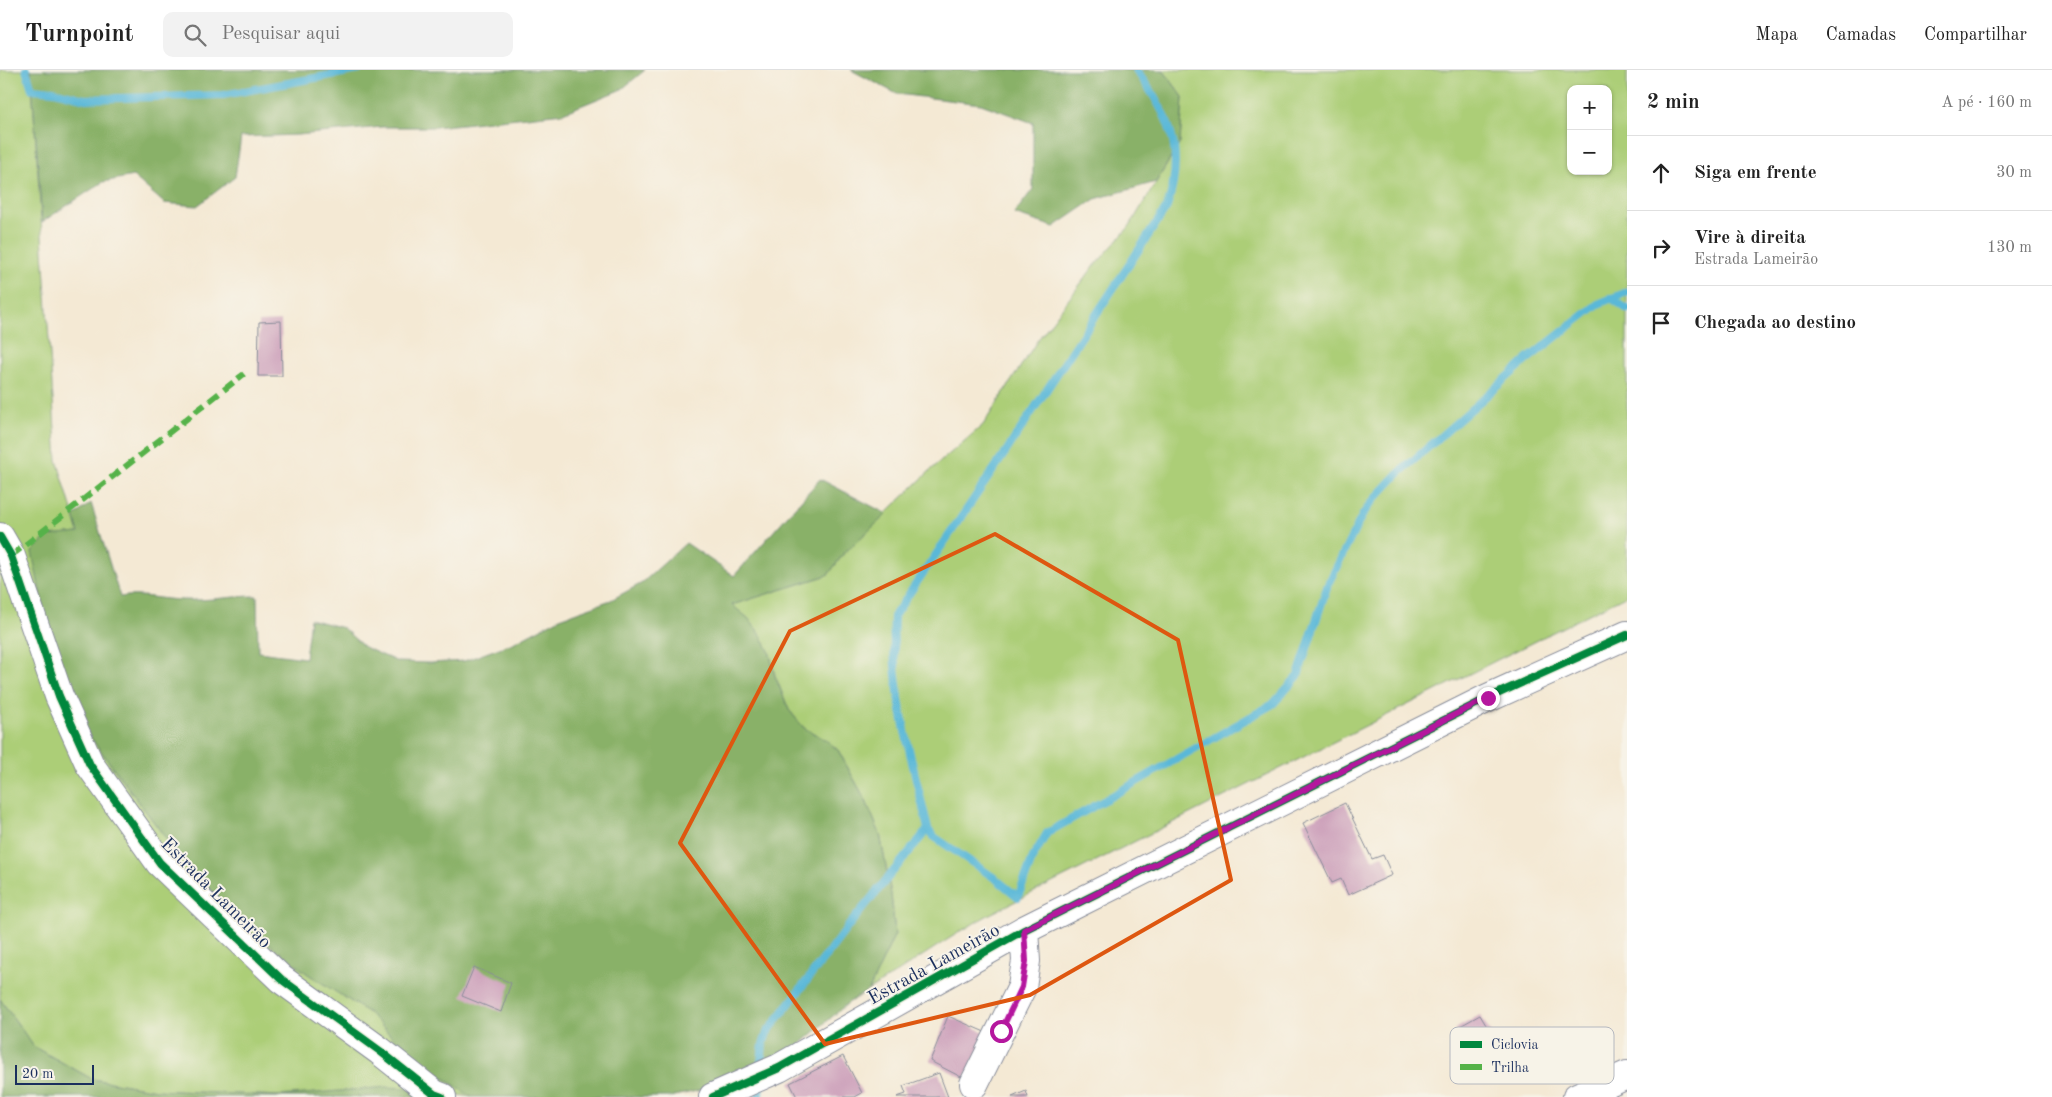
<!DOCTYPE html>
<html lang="pt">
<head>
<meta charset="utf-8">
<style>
	body { margin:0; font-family:"Old Standard TT",serif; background:#f2f2f2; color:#222 }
	.controls { position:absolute; right:15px; top:15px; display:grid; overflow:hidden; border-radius:10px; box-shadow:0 1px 4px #0004 }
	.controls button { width:45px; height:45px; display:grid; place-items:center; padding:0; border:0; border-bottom:1px solid #e0e0e0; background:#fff; color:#222; font:25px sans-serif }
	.scale { position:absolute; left:15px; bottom:12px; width:79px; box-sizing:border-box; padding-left:5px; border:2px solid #1b2f5e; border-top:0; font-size:14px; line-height:18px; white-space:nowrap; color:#1b2f5e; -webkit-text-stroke:4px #f7f3e8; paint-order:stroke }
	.stop { position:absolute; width:15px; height:15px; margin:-11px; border:4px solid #b5179e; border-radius:50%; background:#fff }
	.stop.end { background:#b5179e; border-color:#fff; box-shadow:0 1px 5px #0008 }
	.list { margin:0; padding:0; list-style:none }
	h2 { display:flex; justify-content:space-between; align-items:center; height:65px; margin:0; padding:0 20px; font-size:21px }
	h2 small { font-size:16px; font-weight:400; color:#767676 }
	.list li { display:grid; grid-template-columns:32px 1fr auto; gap:15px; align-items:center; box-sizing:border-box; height:75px; padding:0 20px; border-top:1px solid #e0e0e0 }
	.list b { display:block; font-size:19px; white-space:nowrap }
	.list p { margin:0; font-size:16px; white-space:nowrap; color:#767676 }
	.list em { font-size:16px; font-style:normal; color:#767676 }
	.icon { flex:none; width:28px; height:28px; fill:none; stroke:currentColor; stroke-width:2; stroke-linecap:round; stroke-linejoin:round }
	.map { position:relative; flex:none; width:1627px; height:1027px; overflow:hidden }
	header { display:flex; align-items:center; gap:30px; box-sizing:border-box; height:70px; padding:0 25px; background:#fff; border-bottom:1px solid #e0e0e0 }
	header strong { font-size:24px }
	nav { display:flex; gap:28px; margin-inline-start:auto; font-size:18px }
	.search { width:350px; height:45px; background:#f2f2f2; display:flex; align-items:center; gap:12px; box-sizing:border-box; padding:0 18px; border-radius:10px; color:#767676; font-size:19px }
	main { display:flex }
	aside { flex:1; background:#fff }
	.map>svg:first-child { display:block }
</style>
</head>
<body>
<header>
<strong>Turnpoint</strong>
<div class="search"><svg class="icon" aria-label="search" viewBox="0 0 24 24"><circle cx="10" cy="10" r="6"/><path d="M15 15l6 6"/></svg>Pesquisar aqui</div>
<nav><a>Mapa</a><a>Camadas</a><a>Compartilhar</a></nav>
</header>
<main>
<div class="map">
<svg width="1627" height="1027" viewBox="0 0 1627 1027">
	<rect width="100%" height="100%" fill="#f7f3e8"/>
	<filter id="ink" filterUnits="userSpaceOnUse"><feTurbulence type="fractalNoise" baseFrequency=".02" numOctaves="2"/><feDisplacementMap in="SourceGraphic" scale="10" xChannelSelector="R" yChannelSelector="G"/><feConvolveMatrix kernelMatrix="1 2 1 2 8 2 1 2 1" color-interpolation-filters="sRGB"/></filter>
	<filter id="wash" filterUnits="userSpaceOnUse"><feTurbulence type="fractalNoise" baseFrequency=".0096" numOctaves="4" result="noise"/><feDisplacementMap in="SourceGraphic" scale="20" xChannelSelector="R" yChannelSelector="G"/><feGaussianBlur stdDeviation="1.12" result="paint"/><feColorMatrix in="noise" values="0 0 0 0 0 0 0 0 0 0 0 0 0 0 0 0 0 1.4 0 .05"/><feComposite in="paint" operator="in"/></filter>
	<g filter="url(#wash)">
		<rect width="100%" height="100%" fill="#f4e9d4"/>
		<path fill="#acce77" stroke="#647e6a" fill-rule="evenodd" d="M0,0H31L57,390L79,463L47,467L82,656L171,775L222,833L277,880L308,904L369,943L406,981L471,1027L424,1019L279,1026L156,1020L92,1009L34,977L0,929Z
			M1163,0H1627V525L990,844C949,867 910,895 869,920L895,864L891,824L880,764L866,731L838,680L826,670L804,658L789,640L775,606L769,581L731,535L828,505L844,483L933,398L983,355L1037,271L1091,200L1129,157L1180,73L1183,27ZM1571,19H1608V101H1571Z"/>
		<path fill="#89b168" stroke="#527063" d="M31,0H645L622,19L563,43L435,57H382L298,65L241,67L235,107L197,136L164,133L133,106L103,112L42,152Z
			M851,0H1163L1183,27L1180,73L1156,112L1095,129L1054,157L1014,144L1033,119V53L981,34L897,24Z
			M820,409L887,444L844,483L828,505L732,535L748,548L761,565L769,581L775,606L789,640L804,658L826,670L838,680L866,731L880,764L891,824L895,864L869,920L848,933L780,992L711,1018L670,1027H471L406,981L369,943L308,904L277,880L222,833L171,775L82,656L44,541L32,482L47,466L79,463L74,446L91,433L120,527C141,523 162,530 183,530C208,531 232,526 257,526L258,582L305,588L310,549L343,558L364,577L398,592L430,593L464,591L513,573L560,548L611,530L642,513L686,473L734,506Z
			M0,929L34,977L92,1009L156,1020L279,1026L387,1017L424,1019L421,1027H0Z"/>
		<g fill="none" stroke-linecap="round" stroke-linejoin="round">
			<path stroke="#5ab8d8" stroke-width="8" d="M26,0L32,19L54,21L85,29L223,25L359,0
				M1136,0C1170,47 1186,79 1167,137L1005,383L894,546C890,619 912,689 928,759L933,766L996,809L1018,827L1033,787L1047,763L1273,634L1298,606L1328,514L1363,444L1371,433L1398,404L1528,289L1598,234L1627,222
				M1611,228L1627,239
				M760,1000L763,975L767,963L850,854L928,759
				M759,1027L760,1012"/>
		</g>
		<g id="blocks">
			<path fill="#cea3bc" d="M281,251L282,306H258L259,252Z
				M1345,733L1372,789L1383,785L1392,805L1348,825L1341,809L1332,813L1303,753Z
				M474,897L511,913L501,942L462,926Z
				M1480,945L1502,982L1477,996L1455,959Z
				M948,946L987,963L965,1009L930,991Z
				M843,986L862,1023L855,1027H797L790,1013Z
				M939,1003L948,1027H897L906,1024L903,1016Z
				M1026,1021L1028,1027H1012Z"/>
		</g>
	</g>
	<g filter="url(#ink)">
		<use href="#blocks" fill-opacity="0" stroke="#888c99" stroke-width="1"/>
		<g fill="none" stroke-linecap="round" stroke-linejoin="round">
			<defs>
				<path id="minor" d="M0,467L11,486L59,626L90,695L160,793L281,909L380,981L434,1024L442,1027
					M974,1014L1022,917L1026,891L1024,860
					M713,1027L779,998L1024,860L1488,628L1627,565
					M1577,1027L1627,1005"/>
			</defs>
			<use href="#minor" stroke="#888c99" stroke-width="30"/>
			<use href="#minor" stroke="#fff" stroke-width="28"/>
			<path stroke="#55b248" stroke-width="6" stroke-dasharray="12 6" stroke-linecap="butt" d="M11,486L244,304"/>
			<defs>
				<path id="cycleway" d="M0,467L11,486L59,626L90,695L160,793L281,909L380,981L434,1024L442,1027
					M713,1027L779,998L1024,860L1488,628L1627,565"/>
			</defs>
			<use href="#cycleway" stroke="#f7f3e8" stroke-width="11"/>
			<use href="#cycleway" stroke="#00873e" stroke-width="8"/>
		</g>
	</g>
	<g fill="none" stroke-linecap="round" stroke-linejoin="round" filter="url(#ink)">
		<path stroke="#b5179e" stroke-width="6" d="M1001,961L1022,917L1026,891L1024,860L1488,628"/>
	</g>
	<path fill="none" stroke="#de5710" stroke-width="4" stroke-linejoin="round" d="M995,464L1178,570L1231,810L1030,925L825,974L680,773L790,561Z"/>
	<g text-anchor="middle" stroke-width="4" stroke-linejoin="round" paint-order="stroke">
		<g font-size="19" fill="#1b2f5e" stroke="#f7f3e8">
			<text transform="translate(217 822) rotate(45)" y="7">Estrada Lameirão</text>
			<text transform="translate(933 893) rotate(-29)" y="7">Estrada Lameirão</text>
		</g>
	</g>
	<rect x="1450" y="957" width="164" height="57" rx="8" fill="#f7f3e8" stroke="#b5b8bf" stroke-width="1"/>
	<rect x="1460" y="971" width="22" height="7" fill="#00873e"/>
	<rect x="1460" y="994" width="22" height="6" fill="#55b248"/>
	<g font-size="14" fill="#1b2f5e">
		<text x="1491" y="979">Ciclovia</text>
		<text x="1491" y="1002">Trilha</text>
	</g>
</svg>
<div class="controls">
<button>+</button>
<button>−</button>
</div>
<div class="scale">20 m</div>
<div class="stop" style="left:1001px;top:961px"></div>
<div class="stop end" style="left:1488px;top:628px"></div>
</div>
<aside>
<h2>2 min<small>A pé · 160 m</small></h2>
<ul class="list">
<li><svg class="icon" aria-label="ahead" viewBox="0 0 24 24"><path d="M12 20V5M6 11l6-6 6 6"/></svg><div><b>Siga em frente</b></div><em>30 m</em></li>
<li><svg class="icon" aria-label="right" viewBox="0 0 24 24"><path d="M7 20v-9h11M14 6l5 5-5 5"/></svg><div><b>Vire à direita</b><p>Estrada Lameirão</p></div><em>130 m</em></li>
<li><svg class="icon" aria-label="arrive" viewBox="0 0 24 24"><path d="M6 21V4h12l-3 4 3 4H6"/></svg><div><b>Chegada ao destino</b></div></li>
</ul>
</aside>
</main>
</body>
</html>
